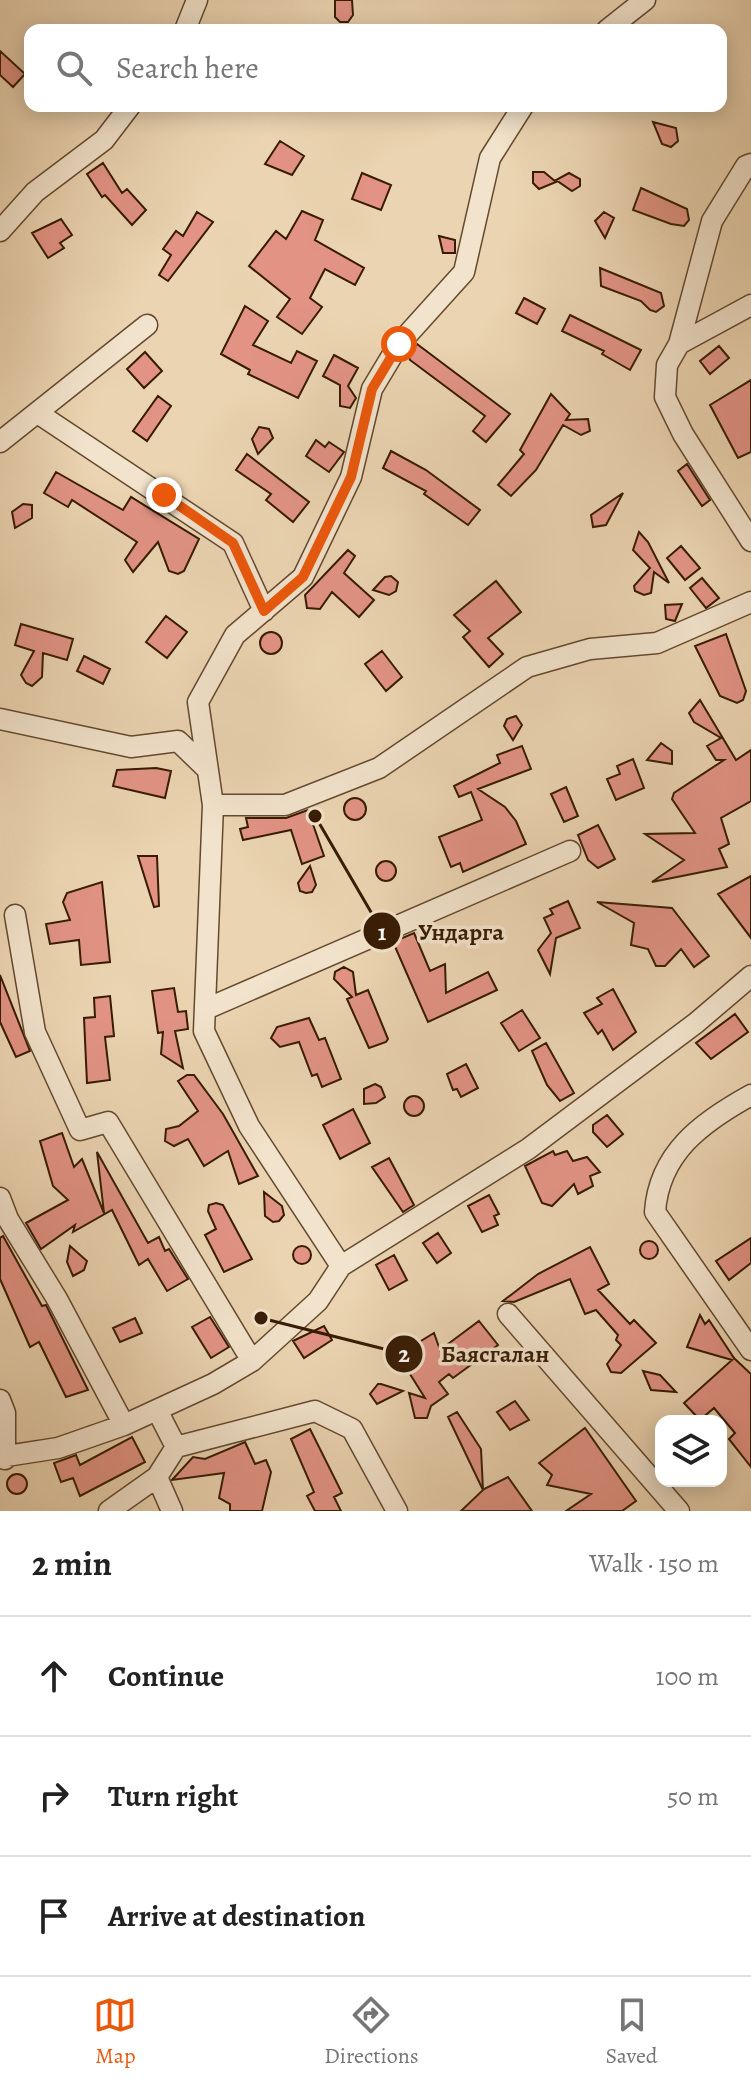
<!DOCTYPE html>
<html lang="en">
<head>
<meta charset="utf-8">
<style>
	body { margin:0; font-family:Alegreya,serif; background:#f6f6f6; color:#222 }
	.controls { position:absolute; right:24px; bottom:24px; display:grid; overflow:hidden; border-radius:16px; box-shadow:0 4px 20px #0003 }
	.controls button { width:72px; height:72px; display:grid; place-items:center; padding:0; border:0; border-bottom:2px solid #e0e0e0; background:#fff; color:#222; font:40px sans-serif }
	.stop { position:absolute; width:24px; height:24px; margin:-18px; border:6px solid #ea580c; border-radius:50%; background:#fff }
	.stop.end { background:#ea580c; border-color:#fff; box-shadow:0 2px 8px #0008 }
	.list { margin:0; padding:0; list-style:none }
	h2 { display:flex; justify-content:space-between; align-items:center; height:104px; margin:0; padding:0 32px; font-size:34px }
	h2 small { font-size:26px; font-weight:400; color:#767676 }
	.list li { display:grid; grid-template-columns:52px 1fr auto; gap:24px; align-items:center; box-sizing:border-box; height:120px; padding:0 32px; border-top:2px solid #e0e0e0 }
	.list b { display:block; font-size:30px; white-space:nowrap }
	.list em { font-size:26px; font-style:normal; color:#767676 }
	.icon { flex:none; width:44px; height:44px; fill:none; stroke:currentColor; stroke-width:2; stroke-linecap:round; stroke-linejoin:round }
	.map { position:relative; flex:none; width:751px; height:1511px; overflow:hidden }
	.search { position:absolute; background:#fff; box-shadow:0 4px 20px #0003; left:24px; right:24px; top:24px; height:88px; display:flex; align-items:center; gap:20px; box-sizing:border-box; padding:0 28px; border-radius:16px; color:#767676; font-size:30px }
	.sheet { height:464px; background:#fff }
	nav { display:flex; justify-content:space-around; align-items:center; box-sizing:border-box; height:112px; border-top:2px solid #e0e0e0; background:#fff; font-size:22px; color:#767676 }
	nav a { display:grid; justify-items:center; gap:4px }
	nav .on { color:#ea580c }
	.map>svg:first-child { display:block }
</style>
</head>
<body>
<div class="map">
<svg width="751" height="1511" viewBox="0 0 751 1511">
	<rect width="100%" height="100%" fill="#ebd4b1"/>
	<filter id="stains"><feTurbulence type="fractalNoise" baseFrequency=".0025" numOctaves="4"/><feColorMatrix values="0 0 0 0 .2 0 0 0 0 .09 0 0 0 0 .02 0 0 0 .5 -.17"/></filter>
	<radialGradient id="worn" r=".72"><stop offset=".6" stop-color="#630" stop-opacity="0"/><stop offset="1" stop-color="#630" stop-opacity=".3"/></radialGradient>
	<path fill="#e29384" stroke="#371b04" stroke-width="2" d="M335,0H352L353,15L348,22H340L335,17Z
		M0,51L25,74L13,87L0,75Z
		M653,122L676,128L678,141L671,147L662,144Z
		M280,141L304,156L292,175L265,164Z
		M103,163L122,193L127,189L146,210L132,225L105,195L102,197L87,174Z
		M533,172H544L556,182L539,189L533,183Z
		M362,173L391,185L381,210L352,199Z
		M569,173L580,179V186L572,191L556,180Z
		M641,188L687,209L689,220L684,226L671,224L633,210Z
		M302,211L323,220L315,240L364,268L355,285L325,269L310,298L322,307L302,334L277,317L290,299L249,266L276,231L286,239Z
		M197,212L213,222L168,281L159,275L171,255L163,249L176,231L183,236Z
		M604,212L614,218L605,238L595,221Z
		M61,219L72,235L60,243L64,248L48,258L32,233Z
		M439,236L455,240V253H443Z
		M600,268L661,293L664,306L656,312L650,310L641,301L601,286Z
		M524,298L545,309L537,324L516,313Z
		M245,306L268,321L253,345L291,363L297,351L317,361L298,398L248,374L250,370L221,354Z
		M570,315L641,350L630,370L602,354L604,351L562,331Z
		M417,344L510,414L486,442L473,431L485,416L410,360L408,354Z
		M719,346L729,358L710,374L700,361Z
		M145,352L162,371L144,388L127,369Z
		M334,355L358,368L348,386L356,398L350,408L340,406V385L323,376Z
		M751,380V452L738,458L710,405Z
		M551,394L570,414L566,420L588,419L590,431L581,435L563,425L536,470L511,496L498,485L524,454L520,450Z
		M158,396L171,406L147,441L133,431Z
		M259,427L269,429L273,438L258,454L252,439Z
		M316,440L325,447L329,442L344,452L329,472L306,456Z
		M391,451L426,470L480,510L468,525L424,494L426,491L383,468Z
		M247,454L309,502L293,522L266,500L271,494L236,470Z
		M687,464L710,500L702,506L678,471Z
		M56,472L123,510L131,497L199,539L184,571L178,574L169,571L158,542L133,572L125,560L137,542L72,500L68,507L44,493Z
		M623,493L606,525L593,527L591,515Z
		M23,504L32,505V518L15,528L12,512Z
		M639,532L648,542L669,583L654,572L651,593L644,595L635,591L634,586L650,568L633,550Z
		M681,546L700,568L685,580L667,558Z
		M348,550L355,556L344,573L374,600L359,617L332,592L320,609L307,608L305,595Z
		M385,577L391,576L398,582L396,591L389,595L373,590Z
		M702,578L719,598L706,608L690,588Z
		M496,581L521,612L488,638L503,654L489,667L463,637L470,631L454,615Z
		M682,604L675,621L666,619L665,605Z
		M166,616L187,632L167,658L146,642Z
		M21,624L73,639L67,660L43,653L42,677L32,686L26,683L21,675L34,651L15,645Z
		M260 643a11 11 0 1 1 22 0a11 11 0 1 1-22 0Z
		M726,634L746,691L743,700L737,703L720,696L695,646Z
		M382,651L402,677L386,691L365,664Z
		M84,656L110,669L103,684L77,671Z
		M700,700L736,760L751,750V801L721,818L729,844L719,849L727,867L652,882L684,860L645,834L695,833L672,799L674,793L724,760H716L707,746L721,738L694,722L689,713Z
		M516,716L522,725L513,740L504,726L507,719Z
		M661,743L672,751V764L647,760Z
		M522,746L531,769L478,789L505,807L516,821L526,844L463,872L460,863L451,867L439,837L482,820L471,792L459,797L454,786L500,763L497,755Z
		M633,759L644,788L616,800L607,779L620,774L617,766Z
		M156,768L171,771L165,798L113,786L117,770Z
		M566,787L578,816L564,822L551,794Z
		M344 809a11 11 0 1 1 22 0a11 11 0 1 1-22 0Z
		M308,810L324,856L302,864L291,830L243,840L240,829L248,827L246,818H286Z
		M598,825L615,859L598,868L588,860L578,835Z
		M138,856H157L159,906L154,907Z
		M376 871a10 10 0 1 1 20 0a10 10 0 1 1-20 0Z
		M310,866L316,885L312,892L306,893L300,891L298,883Z
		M751,876V938L718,894Z
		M102,882L110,962L81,965L79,940L50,944L46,924L70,920L63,902L67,893Z
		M568,901L580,928L556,938L550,974L538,950L551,933L544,918L553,914L550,909Z
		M597,902L672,908L709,956L694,967L681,949L665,966H656L648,949L631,945L634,923Z
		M414,933L430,971L445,964L446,993L488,972L497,990L428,1022L393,942Z
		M344,967L353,972L356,995L368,990L388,1039L386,1042L369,1048L347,999L352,997L334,979L335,972Z
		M0,975L30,1051L16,1057L0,1022Z
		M174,988L178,1012L186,1011L188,1029L175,1031L183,1068L161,1054L163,1032L158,1033L152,991Z
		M613,989L636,1032L613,1050L602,1030L598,1034L584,1013L602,1004L597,998Z
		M110,996L114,1036L105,1037L110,1080L87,1083L84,1018L95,1017L94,998Z
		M522,1010L540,1038L519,1051L501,1023Z
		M735,1014L748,1032L711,1059L696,1043Z
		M309,1018L319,1040L325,1038L341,1079L322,1087L317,1074L312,1076L299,1042L280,1047L271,1038L277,1027Z
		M546,1043L574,1093L560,1101L547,1085L532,1051Z
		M466,1064L478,1088L461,1097L457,1089L453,1090L447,1074Z
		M187,1075H194L223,1114L258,1176L239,1184L228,1151L204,1166L188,1139L174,1146L165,1141L166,1129L179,1126L198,1111L178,1081Z
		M375,1084L381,1087L385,1097L376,1103L364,1104V1089Z
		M404 1106a10 10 0 1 1 20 0a10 10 0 1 1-20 0Z
		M353,1109L370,1143L340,1159L323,1125Z
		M607,1115L623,1134L607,1147L593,1132V1125Z
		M62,1133L74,1167L82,1159L104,1213L97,1152L148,1243L159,1237L165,1251L169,1249L188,1279L167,1291L148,1259L139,1265L112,1210L73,1232L75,1225L41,1249L26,1223L68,1200L53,1186L40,1141Z
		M553,1151L555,1155L567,1151L573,1161L587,1157L600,1172L590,1176L593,1186L578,1194L574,1184L552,1206L542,1203L525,1166Z
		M389,1158L414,1205L403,1212L372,1167Z
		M264,1192L282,1206L284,1215L279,1221L273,1222L265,1216Z
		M489,1195L499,1214L494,1216L498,1225L482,1232L468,1206Z
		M216,1203L223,1205L252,1259L224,1272L205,1235L216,1229L208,1211L209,1205Z
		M438,1233L451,1253L437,1263L423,1243Z
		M3,1236L42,1306L46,1305L88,1390L66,1397L39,1342L30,1347L0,1279V1238Z
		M751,1238V1263L729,1280L716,1261Z
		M640 1250a9 9 0 1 1 18 0a9 9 0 1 1-18 0Z
		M70,1246L87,1261L84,1270L73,1276L67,1262Z
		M293 1255a9 9 0 1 1 18 0a9 9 0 1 1-18 0Z
		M590,1247L609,1284L598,1290L630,1324L634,1320L656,1343L621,1373L611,1372L607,1364L621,1345L616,1340L618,1335L596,1310L585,1314L570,1279L514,1302L503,1301L538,1274Z
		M394,1255L407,1280L389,1290L376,1265Z
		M700,1315L705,1324L709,1320L734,1358L751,1374V1467L729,1439L735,1433L714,1408L700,1420L684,1403L732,1360L687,1347Z
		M210,1317L229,1347L211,1358L192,1327Z
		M135,1318L142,1333L120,1342L113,1328Z
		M479,1321L498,1345L453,1378L449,1374L439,1382L448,1394L431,1406L427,1418H415L409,1393L425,1398L398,1355L434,1333L440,1350Z
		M324,1326L332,1340L304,1358L293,1341Z
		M643,1371L660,1375L676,1392L651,1390Z
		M378,1384H381L403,1391L377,1404L370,1394Z
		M515,1401L529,1420L510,1430L497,1412Z
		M457,1412L481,1449L483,1490L448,1417Z
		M585,1428L636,1501L622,1511H566L591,1494L547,1485L552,1475L539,1463Z
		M310,1429L342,1493L334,1497L341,1511H315L307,1496L314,1492L291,1439Z
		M132,1437L145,1462L80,1496L73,1478L61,1482L54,1463L76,1455L80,1465Z
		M245,1442L255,1464L266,1460L271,1472L262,1511H230V1504L219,1498L224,1473L172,1480L193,1457L205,1459Z
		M7 1484a10 10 0 1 1 20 0a10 10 0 1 1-20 0Z
		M508,1477L532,1511H461L484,1489Z"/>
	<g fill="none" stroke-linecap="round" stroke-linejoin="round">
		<defs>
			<path id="minor" d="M185,30L197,0
				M607,30L645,0
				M0,231L35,192L104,140L130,106
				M751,305L679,344L667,365L665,397L683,434L751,541
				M679,344L712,221L746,166L751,164
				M39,414L233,543L264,611
				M0,442L147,325
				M0,719L131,747L178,741L208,770
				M213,805H285L379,768L527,667L590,649L657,643L751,602
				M15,915L35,1032L80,1130L108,1122L252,1361
				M206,1009L570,851
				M751,1095C702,1122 659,1153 655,1212L751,1350
				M0,1198L8,1219L57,1299L124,1425
				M341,1266L249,1126L204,1031L213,805L198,702L235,635L303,577L351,477L372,389L399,344L464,272L490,158L523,106
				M508,1314L679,1511
				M0,1400L5,1413V1459
				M157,1410L176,1447L315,1411L352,1429L397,1511
				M0,1457L58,1448L124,1425L213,1384L252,1361L318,1301L341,1266L528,1149L696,1023L751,976
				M109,1511L157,1477
				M172,1511L157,1477L176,1447"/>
		</defs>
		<use href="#minor" stroke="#64492f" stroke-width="23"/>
		<use href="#minor" stroke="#f2e3cc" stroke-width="20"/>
	</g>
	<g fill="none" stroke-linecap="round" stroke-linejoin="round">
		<path stroke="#ea580c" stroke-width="10" d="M164,495L233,543L264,611L303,577L351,477L372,389L399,344"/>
	</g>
	<path fill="none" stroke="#371b04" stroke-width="3" d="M315 816L382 931M261 1318L404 1354"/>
	<g fill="#371b04" stroke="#f2e3cc" stroke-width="3">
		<circle cx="315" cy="816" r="8"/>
		<circle cx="261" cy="1318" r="8"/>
		<circle cx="382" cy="931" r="20"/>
		<circle cx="404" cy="1354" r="20"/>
	</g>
	<g font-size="24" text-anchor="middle" font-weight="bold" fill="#fff">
		<text x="382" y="940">1</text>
		<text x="404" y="1362">2</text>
	</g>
	<g font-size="24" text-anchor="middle" font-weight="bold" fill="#371b04" stroke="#f2e3cc" stroke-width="7" stroke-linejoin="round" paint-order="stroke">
		<text x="461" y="940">Ундарга</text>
		<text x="495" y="1362">Баясгалан</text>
	</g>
	<rect width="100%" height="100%" filter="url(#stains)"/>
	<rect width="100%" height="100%" fill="url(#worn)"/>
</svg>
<div class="controls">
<button><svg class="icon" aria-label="layers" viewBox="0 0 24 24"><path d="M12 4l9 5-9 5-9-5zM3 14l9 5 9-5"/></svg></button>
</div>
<div class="stop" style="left:399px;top:344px"></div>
<div class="stop end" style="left:164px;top:495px"></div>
<div class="search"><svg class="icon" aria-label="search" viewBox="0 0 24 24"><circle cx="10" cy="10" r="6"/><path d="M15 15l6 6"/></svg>Search here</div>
</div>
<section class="sheet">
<h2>2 min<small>Walk · 150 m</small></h2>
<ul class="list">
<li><svg class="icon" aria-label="ahead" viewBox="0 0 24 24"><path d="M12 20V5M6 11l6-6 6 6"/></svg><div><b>Continue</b></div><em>100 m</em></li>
<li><svg class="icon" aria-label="right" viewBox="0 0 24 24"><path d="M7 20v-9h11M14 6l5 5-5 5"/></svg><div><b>Turn right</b></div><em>50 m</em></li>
<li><svg class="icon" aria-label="arrive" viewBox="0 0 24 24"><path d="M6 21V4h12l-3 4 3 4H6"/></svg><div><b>Arrive at destination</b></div></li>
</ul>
</section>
<nav>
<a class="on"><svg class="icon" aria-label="map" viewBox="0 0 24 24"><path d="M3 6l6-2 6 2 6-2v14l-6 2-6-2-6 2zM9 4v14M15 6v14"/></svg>Map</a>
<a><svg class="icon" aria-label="directions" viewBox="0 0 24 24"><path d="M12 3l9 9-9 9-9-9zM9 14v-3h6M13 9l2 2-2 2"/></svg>Directions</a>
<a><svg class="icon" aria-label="saved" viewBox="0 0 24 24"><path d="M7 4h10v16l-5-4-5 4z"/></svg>Saved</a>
</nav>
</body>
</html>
